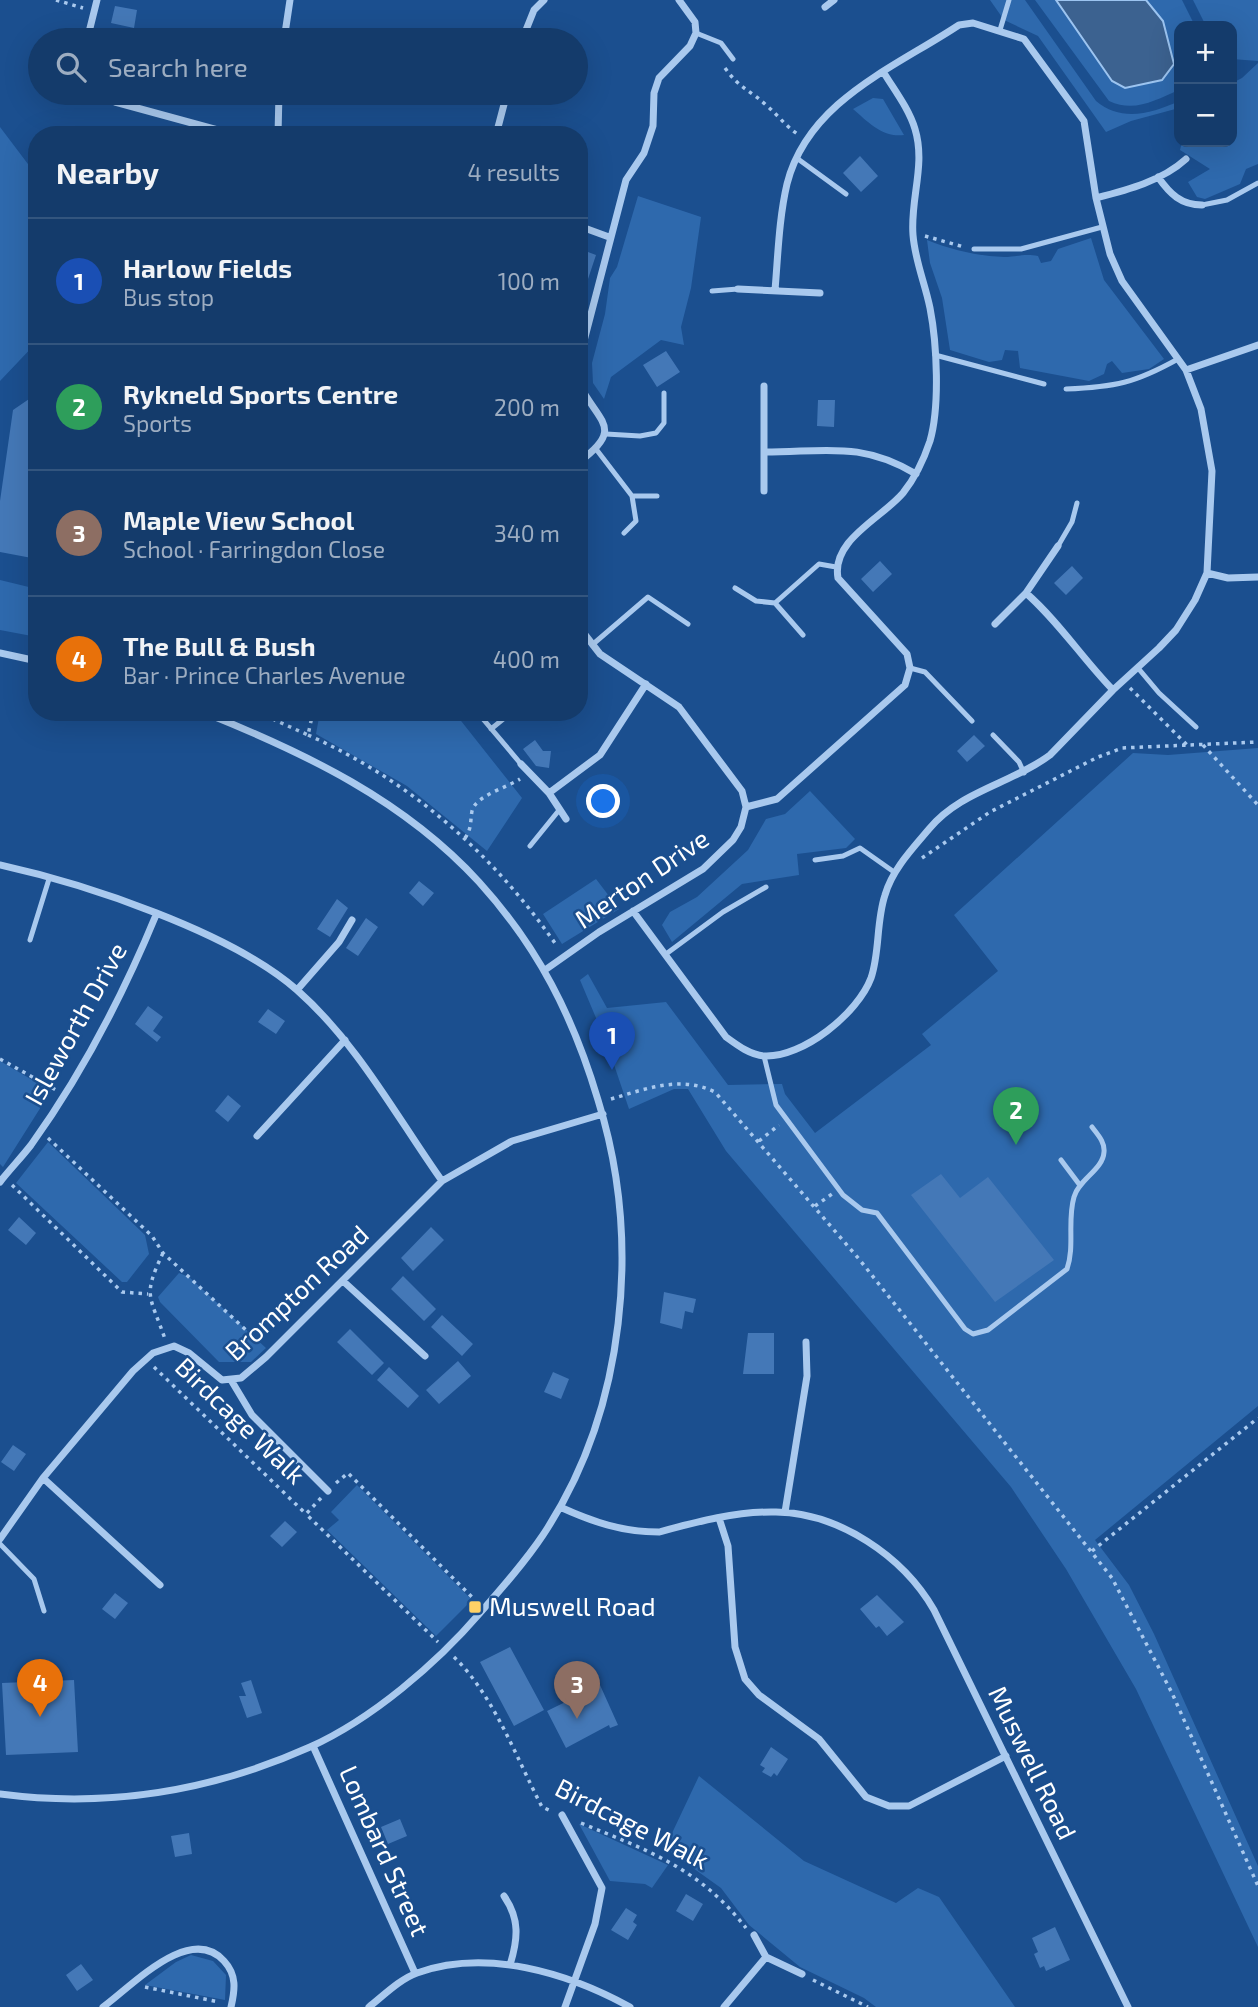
<!DOCTYPE html>
<html lang="en">
<head>
<meta charset="utf-8">
<style>
	body { margin:0; font-family:"Exo 2",sans-serif; background:#1d4271; color:#f1f3f6 }
	.controls { position:absolute; right:21px; top:21px; display:grid; overflow:hidden; border-radius:14px; box-shadow:0 7px 28px #0002 }
	.controls button { width:63px; height:63px; display:grid; place-items:center; padding:0; border:0; border-bottom:2px solid #33557e; background:#143b6b; color:#f1f3f6; font:35px sans-serif }
	.you { position:absolute; left:604px; top:802px; width:24px; height:24px; margin:-18px; border:5px solid #fff; border-radius:50%; background:#1a73e8; box-shadow:0 0 0 10px #1a73e833 }
	.badge { display:grid; place-items:center; width:46px; height:46px; border-radius:50%; background:#ffd166; color:#fff; font-size:23px; font-weight:700 }
	.pin { position:absolute; translate:-50% -58px; filter:drop-shadow(0 2px 4px #0008) }
	.pin::after { content:''; position:absolute; top:37px; width:24px; height:21px; background:inherit; clip-path:polygon(0 0,100% 0,50% 100%) }
	.list { margin:0; padding:0; list-style:none }
	h2 { display:flex; justify-content:space-between; align-items:center; height:91px; margin:0; padding:0 28px; font-size:30px }
	h2 small { font-size:23px; font-weight:400; color:#9dadc1 }
	.list li { display:grid; grid-template-columns:46px 1fr auto; gap:21px; align-items:center; box-sizing:border-box; height:126px; padding:0 28px; border-top:2px solid #33557e }
	.list b { display:block; font-size:26px; white-space:nowrap }
	.list p { margin:0; font-size:23px; white-space:nowrap; color:#9dadc1 }
	.list em { font-size:23px; font-style:normal; color:#9dadc1 }
	.icon { flex:none; width:38px; height:38px; fill:none; stroke:currentColor; stroke-width:2; stroke-linecap:round; stroke-linejoin:round }
	.map { position:relative; flex:none; width:1258px; height:2007px; overflow:hidden }
	.search { position:absolute; background:#143b6b; box-shadow:0 7px 28px #0002; left:28px; top:28px; width:560px; height:77px; display:flex; align-items:center; gap:18px; box-sizing:border-box; padding:0 24px; border-radius:38px; color:#9dadc1; font-size:26px }
	.panel { position:absolute; background:#143b6b; box-shadow:0 7px 28px #0002; left:28px; top:126px; width:560px; height:595px; border-radius:28px }
	.map>svg:first-child { display:block }
</style>
</head>
<body>
<div class="map">
<svg width="1258" height="2007" viewBox="0 0 1258 2007">
	<rect width="100%" height="100%" fill="#1b4f8f"/>
	<path fill="#2e69ad" d="M990,0H1025L1096,101C1121,122 1151,114 1179,101V108L1131,121L1106,132L1038,36L1004,20Z
		M1035,0H1056L1112,81L1163,21L1146,0H1182L1195,26H1179V90C1155,100 1135,113 1109,101Z
		M1193,0H1258V61L1232,59V26H1206Z
		M1258,63V164L1246,169L1240,184L1205,199L1197,197L1188,182L1210,169L1180,150L1182,142H1232V83L1242,78Z
		M873,98L883,99L904,135C883,138 868,122 853,109Z
		M0,127L37,176V342L0,381Z
		M638,196L701,217L691,288L681,327L684,345L661,340L611,377L604,399L593,383L592,363L605,314L610,278L617,267Z
		M1091,238L1104,280L1164,359L1149,369L1122,373L1112,361L1107,364L1104,374L1089,381L1020,368L1018,351L1005,350L1002,360L989,362L950,350L942,298L930,263L927,240C952,250 977,256 1004,257C1017,257 1024,253 1038,256L1041,263L1051,261L1058,249Z
		M0,580L37,589V637L0,630Z
		M320,712H454L522,798L487,851L407,786L316,734Z
		M1258,748V1406L1095,1540L1129,1585L1154,1634L1258,1866V1947L1136,1689L1066,1569L1011,1487L726,1151L688,1089H674L629,1109L607,1044L580,980L588,974L607,1008L666,1002L728,1085L782,1084L785,1094L815,1133L931,1045L922,1034L998,971L954,915L1133,753L1168,755Z
		M810,791L855,839L846,848L797,854L799,875L742,884L672,942L662,925L670,912L697,897L748,850L766,819L785,814Z
		M596,879L619,909L562,944L543,914Z
		M0,1061L51,1091L3,1167L0,1164Z
		M48,1142L145,1235L149,1254L127,1282H122L16,1183Z
		M179,1273L189,1277L266,1348L251,1362H219L160,1302L158,1297Z
		M357,1485L472,1600L436,1636L327,1530L339,1520L331,1512Z
		M699,1776L804,1861L896,1903L918,1888L939,1897L1015,2007H876L864,1998L800,1967L749,1925L721,1888L665,1848Z
		M579,1824L668,1865L652,1888L645,1884L610,1881Z
		M191,1955L213,1961L226,1975L225,2000L145,1985L176,1962Z"/>
	<path fill="#3c6290" stroke="#9cc4f0" stroke-width="2" d="M1056,0H1146L1163,21L1174,64L1162,80L1125,88L1112,81Z"/>
	<path fill="#4478b7" d="M115,6L137,10L134,28L111,23Z
		M860,156L878,176L861,192L843,173Z
		M580,249L596,255L588,279L579,276Z
		M666,351L680,372L657,387L643,365Z
		M32,397L37,404V559L0,552V501L13,410Z
		M818,400H835L834,427L817,426Z
		M880,561L892,574L873,592L861,579Z
		M1072,566L1083,578L1066,595L1054,583Z
		M974,735L985,746L967,762L957,751Z
		M535,740L543,751H551L549,768L536,766L523,749Z
		M419,881L434,893L423,906L409,893Z
		M337,899L348,908L330,937L317,929Z
		M366,918L378,927L358,956L346,948Z
		M148,1006L163,1017L153,1031L161,1037L157,1042L135,1024Z
		M268,1009L285,1021L276,1034L258,1022Z
		M228,1095L241,1106L228,1122L215,1111Z
		M941,1174L960,1198L988,1177L1054,1260L995,1302L911,1195Z
		M19,1217L36,1233L26,1245L8,1230Z
		M431,1227L444,1240L413,1271L401,1258Z
		M403,1276L436,1309L424,1321L391,1289Z
		M664,1292L696,1299L693,1313L685,1311L682,1329L660,1323Z
		M442,1315L473,1344L462,1356L431,1327Z
		M350,1329L384,1363L372,1375L337,1342Z
		M748,1333H774V1374H743Z
		M458,1361L471,1376L439,1404L426,1390Z
		M389,1367L419,1396L408,1408L377,1380Z
		M553,1372L569,1379L561,1399L544,1392Z
		M13,1445L26,1454L14,1471L1,1462Z
		M285,1521L297,1532L282,1547L270,1536Z
		M115,1593L128,1603L115,1619L102,1609Z
		M877,1595L904,1622L887,1636L879,1626L876,1628L860,1609Z
		M510,1647L544,1710L514,1726L480,1662Z
		M74,1680L78,1752L6,1755L2,1683Z
		M251,1680L262,1713L247,1718L239,1696H246L241,1683Z
		M600,1685L618,1725L610,1728L609,1725L566,1748L547,1711Z
		M771,1747L788,1759L777,1776L774,1773L771,1777L762,1772L765,1768L760,1765Z
		M400,1819L407,1836L388,1844L381,1827Z
		M189,1833L192,1854L175,1857L171,1836Z
		M686,1894L703,1904L693,1921L676,1911Z
		M626,1908L637,1915L633,1922L637,1925L628,1940L611,1930Z
		M1055,1927L1070,1960L1046,1971L1044,1966L1040,1968L1034,1954L1038,1952L1032,1938Z
		M81,1964L93,1980L77,1991L66,1975Z"/>
	<g fill="none" stroke-linecap="round" stroke-linejoin="round">
		<path stroke="#a9c9ee" stroke-width="3.5" stroke-dasharray="3.5 5" stroke-linecap="butt" d="M56,0L83,8
			M725,68C741,90 749,89 766,105C778,115 785,126 799,135
			M925,236L964,247
			M1130,688L1188,746
			M257,712L308,735L313,712
			M308,735C411,781 493,854 557,946
			M1203,745L1258,805
			M465,838C472,828 470,822 472,811C475,796 508,787 520,779
			M922,858L990,812L1098,757L1122,748L1258,742
			M0,1059L56,1090
			M611,1099C645,1089 681,1075 715,1092L859,1259L1112,1578L1172,1693L1258,1886
			M48,1138L152,1236L163,1253L261,1344
			M759,1141L779,1125
			M12,1185L122,1292L148,1294
			M815,1206L832,1194
			M163,1253C142,1297 150,1295 165,1339
			M154,1367L306,1514
			M336,1483L348,1473L475,1600
			M321,1498L306,1514L438,1642
			M1092,1551L1258,1418
			M454,1657C494,1696 516,1757 542,1807L551,1811
			M581,1823C649,1851 699,1868 746,1928
			M813,1980L868,2007
			M145,1987L219,2002"/>
		<path stroke="#a9c9ee" stroke-width="5" d="M1000,30L1009,0
			M696,33L721,43L733,59
			M798,159L846,194
			M1202,205L1227,200L1258,183
			M974,249H1021L1102,227
			M712,291L738,289
			M935,355L1044,384
			M1066,389C1115,387 1135,383 1178,359
			M606,434L640,436L656,433L664,423V393
			M596,449L632,496L636,521L624,533
			M632,496H657
			M1058,546L1072,522L1077,503
			M735,588L756,601L775,603L803,635
			M775,603L819,564L836,567
			M592,645L648,597L688,624
			M910,668L925,672L972,721
			M1138,668L1159,693L1196,727
			M483,719L521,764
			M491,729L512,712
			M993,735L1019,762L1024,773
			M530,846L560,809
			M815,860L843,856L860,848L894,872
			M30,940L49,879
			M666,954L723,912L766,887
			M764,1056L776,1105L843,1195L862,1210L877,1213L965,1329L973,1334L988,1330L1067,1269C1075,1246 1067,1221 1074,1197C1079,1179 1103,1170 1104,1152C1105,1142 1098,1135 1092,1127
			M1061,1160L1079,1184
			M0,1544L34,1579L44,1611"/>
		<path stroke="#a9c9ee" stroke-width="7" d="M825,7L834,0
			M87,40L97,0
			M284,40L290,0
			M522,40L534,10L544,0
			M99,93L115,102L236,135
			M278,135L279,93
			M496,135L507,93
			M1158,177C1170,194 1181,205 1202,205
			M1096,198C1127,190 1162,181 1186,159
			M579,226L609,237
			M738,289L820,293
			M579,360L626,180L644,153L653,126L654,93L659,78L690,46L696,33L695,22L679,0
			M1186,370L1258,345
			M579,384C599,423 625,428 579,462
			M764,386V491
			M765,452C825,452 861,441 916,474
			M1207,573L1228,578L1258,577
			M1026,593C1059,622 1082,658 1113,690
			M995,624L1026,593L1058,546
			M0,653L37,661
			M521,764L549,793L566,819
			M549,793L600,755L646,684
			M746,807L777,799L905,685L910,668L907,654L838,578C831,540 882,518 903,493C915,478 924,459 930,441C940,406 937,344 930,308C925,283 915,261 913,235C910,199 926,165 915,129C909,109 895,91 884,73
			M0,865C86,884 231,932 297,990C358,1044 396,1116 442,1181
			M633,911L726,1037C737,1045 750,1055 764,1056C803,1058 858,1013 871,978C880,952 876,922 885,895C892,870 912,849 929,829C960,791 1011,784 1050,755L1113,690L1159,648L1176,630L1195,600L1207,573L1212,471L1201,409L1186,370L1122,281L1110,254L1096,198L1084,121L1024,39L973,23L959,25C894,68 808,101 787,184C779,218 778,255 775,290
			M545,970L599,932L703,869L733,840L741,827L746,807L742,791L679,707L600,654L579,627
			M297,990L339,942L352,920
			M257,1136L345,1040
			M0,1182C10,1169 21,1158 31,1145C82,1074 123,995 156,915
			M343,1281L425,1356
			M231,1380L252,1415L328,1491
			M43,1478L160,1585
			M560,1507C593,1522 622,1532 659,1532C696,1522 736,1511 776,1512C839,1513 903,1556 934,1610L1128,2007
			M785,1512L807,1376L806,1342
			M719,1518L728,1546L735,1647L745,1679L759,1695L819,1739L866,1797L889,1806H909L1006,1756
			M0,1539L43,1478L133,1371L153,1353L174,1346L189,1353L222,1380L241,1378L266,1357L442,1181L512,1141L603,1114
			M313,1746L415,1973
			M0,1794C107,1808 212,1791 310,1747C372,1719 436,1664 480,1613C502,1588 525,1562 543,1535C626,1410 642,1241 598,1100C573,1016 538,947 479,882C404,800 305,753 203,712
			M562,1815L602,1888L595,1924L565,2007
			M504,1896C520,1919 518,1939 510,1965
			M754,1935L766,1957L802,1974
			M103,2007C132,1986 190,1923 224,1961C237,1975 235,1990 231,2007
			M369,2007C383,1996 400,1979 417,1973C487,1948 568,1973 630,2007
			M724,2007L766,1957"/>
	</g>
	<rect fill="#ffd166" stroke="#1b4f8f" stroke-width="2.5" x="468" y="1600" width="14" height="14" rx="3.5"/>
	<g text-anchor="middle" stroke-width="5" stroke-linejoin="round" paint-order="stroke">
		<g font-size="26" fill="#fff" stroke="#1b4f8f">
			<text transform="translate(642 879) rotate(-34)" y="9">Merton Drive</text>
			<text transform="translate(76 1024) rotate(-61)" y="9">Isleworth Drive</text>
			<text transform="translate(297 1293) rotate(-43)" y="9">Brompton Road</text>
			<text transform="translate(240 1421) rotate(44)" y="9">Birdcage Walk</text>
			<text transform="translate(1032 1763) rotate(64)" y="9">Muswell Road</text>
			<text transform="translate(632 1824) rotate(27)" y="9">Birdcage Walk</text>
			<text transform="translate(384 1851) rotate(66)" y="9">Lombard Street</text>
		</g>
		<g font-size="26" fill="#fff" stroke="#1b4f8f" text-anchor="start">
			<text x="489" y="1616">Muswell Road</text>
		</g>
	</g>
</svg>
<div class="controls">
<button>+</button>
<button>−</button>
</div>
<div class="you"></div>
<div class="pin badge" style="left:612px;top:1070px;background:#1a4fb4">1</div>
<div class="pin badge" style="left:1016px;top:1145px;background:#2e9e5b">2</div>
<div class="pin badge" style="left:577px;top:1719px;background:#8d6e63">3</div>
<div class="pin badge" style="left:40px;top:1717px;background:#e8710a">4</div>
<div class="search"><svg class="icon" aria-label="search" viewBox="0 0 24 24"><circle cx="10" cy="10" r="6"/><path d="M15 15l6 6"/></svg>Search here</div>
<section class="panel">
<h2>Nearby<small>4 results</small></h2>
<ul class="list">
<li><span class="badge" style="background:#1a4fb4">1</span><div><b>Harlow Fields</b><p>Bus stop</p></div><em>100 m</em></li>
<li><span class="badge" style="background:#2e9e5b">2</span><div><b>Rykneld Sports Centre</b><p>Sports</p></div><em>200 m</em></li>
<li><span class="badge" style="background:#8d6e63">3</span><div><b>Maple View School</b><p>School · Farringdon Close</p></div><em>340 m</em></li>
<li><span class="badge" style="background:#e8710a">4</span><div><b>The Bull &amp; Bush</b><p>Bar · Prince Charles Avenue</p></div><em>400 m</em></li>
</ul>
</section>
</div>
</body>
</html>
